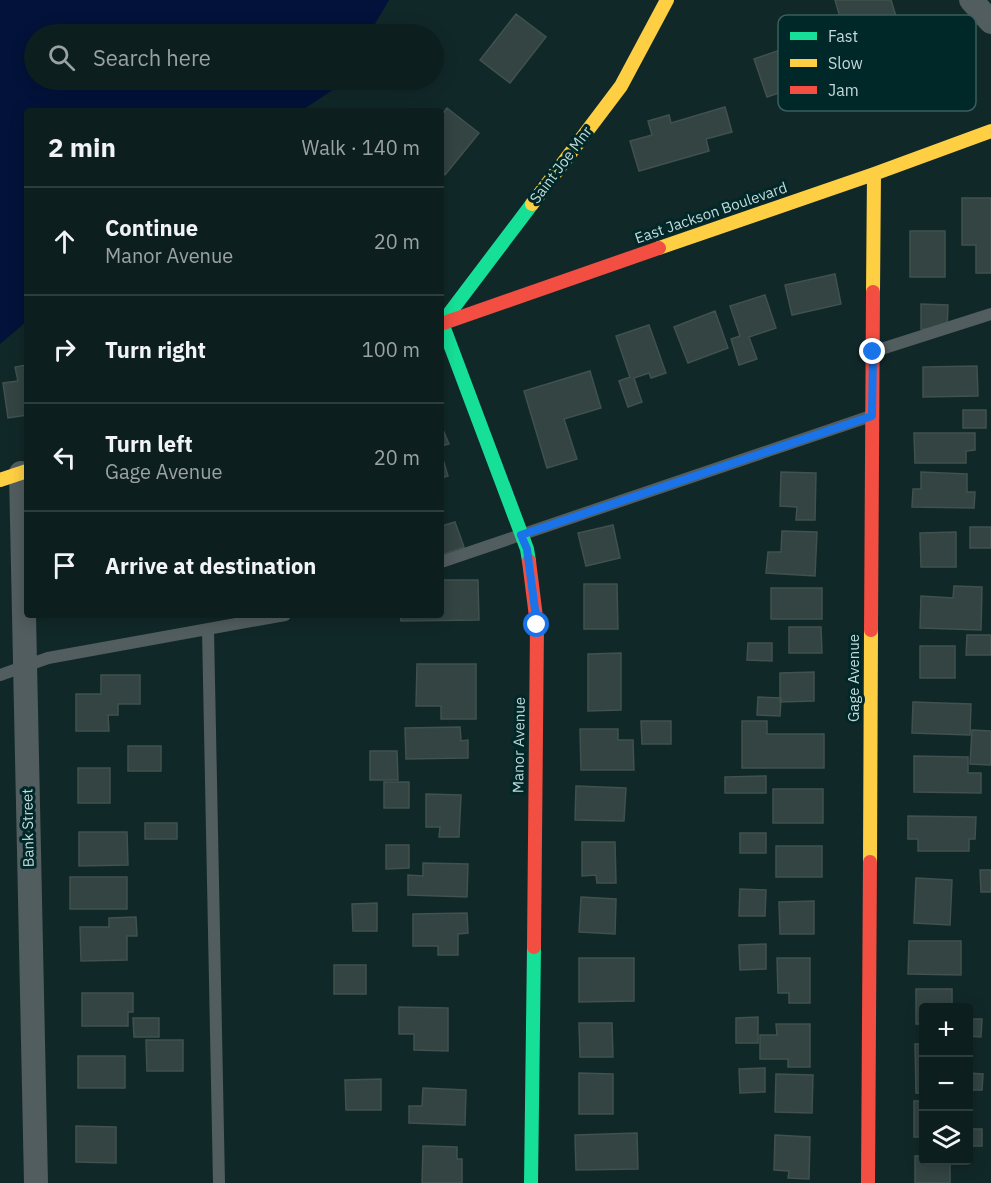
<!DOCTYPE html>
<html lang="en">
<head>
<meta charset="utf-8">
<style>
	body { margin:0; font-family:"IBM Plex Sans",sans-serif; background:#1b2b2c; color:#f1f3f6 }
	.controls { position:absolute; right:18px; bottom:18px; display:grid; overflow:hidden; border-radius:6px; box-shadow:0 3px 15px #0003 }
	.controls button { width:54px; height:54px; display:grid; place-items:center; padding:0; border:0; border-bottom:2px solid #2d3c3d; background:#0d1e1f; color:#f1f3f6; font:30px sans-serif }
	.stop { position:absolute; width:18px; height:18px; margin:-14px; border:4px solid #1a73e8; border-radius:50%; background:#fff }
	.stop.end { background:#1a73e8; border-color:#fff; box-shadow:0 2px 6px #0008 }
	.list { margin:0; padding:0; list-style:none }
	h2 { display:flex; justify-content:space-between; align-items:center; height:78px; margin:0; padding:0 24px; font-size:26px }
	h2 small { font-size:20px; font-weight:400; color:#9aa2a4 }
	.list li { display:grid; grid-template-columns:39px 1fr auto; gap:18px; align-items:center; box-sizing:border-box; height:108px; padding:0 24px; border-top:2px solid #2d3c3d }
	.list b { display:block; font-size:22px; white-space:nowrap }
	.list p { margin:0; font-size:20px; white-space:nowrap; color:#9aa2a4 }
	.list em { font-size:20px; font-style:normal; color:#9aa2a4 }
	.icon { flex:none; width:33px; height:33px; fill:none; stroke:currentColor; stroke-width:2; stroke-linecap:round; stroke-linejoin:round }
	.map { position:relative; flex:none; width:991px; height:1183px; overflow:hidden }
	.search { position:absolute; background:#0d1e1f; box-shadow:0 3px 15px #0003; left:24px; top:24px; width:420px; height:66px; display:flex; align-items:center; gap:15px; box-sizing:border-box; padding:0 21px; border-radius:33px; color:#9aa2a4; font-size:22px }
	.panel { position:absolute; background:#0d1e1f; box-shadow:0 3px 15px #0003; left:24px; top:108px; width:420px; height:510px; border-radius:6px }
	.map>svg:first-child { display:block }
</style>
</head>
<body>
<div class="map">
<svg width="991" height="1183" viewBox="0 0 991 1183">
	<rect width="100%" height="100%" fill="#112829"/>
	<path fill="#02123a" d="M0,0H389L369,34H34V80H338L331,91L301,111H27V321L0,344Z"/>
	<path fill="#334442" stroke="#40514e" stroke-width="1.5" d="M835,0H891L910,62L867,74L858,43L848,45Z
		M516,14L546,37L510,83L480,60Z
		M809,40L811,46L825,41L834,66L814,72L817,80L767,97L754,59Z
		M725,107L732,132L706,139L709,151L639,171L630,141L652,135L648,121L669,115L671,123Z
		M447,108L479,133L445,175L441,171V116Z
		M962,198H991V273H976V245H962Z
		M910,231H945V277H910Z
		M835,274L841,304L792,315L785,285Z
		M765,295L776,328L749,337L757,359L739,365L731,339L740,336L730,306Z
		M921,304L948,305L947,330L921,329Z
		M715,311L728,348L688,363L674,327Z
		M649,325L666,373L651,378L649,373L634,378L642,402L628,407L619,381L630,377L616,336Z
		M27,365V415L8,418L3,383L18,381L15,367Z
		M977,366L978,396L923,397V367Z
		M590,371L601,408L564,419L577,459L547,468L524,391Z
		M963,410H986V428H963Z
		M441,425L449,444L441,446Z
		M914,433H975V450L966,451V463H915Z
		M441,453L448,476L441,478Z
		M781,472L816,473L815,520H796L797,507L780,506Z
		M921,472L967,474V492H975L974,508L912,507L913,489H921Z
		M455,522L464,547L441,555V526Z
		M613,525L620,558L586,566L578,533Z
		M970,527H991V548H970Z
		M782,531L817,532L815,576L766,573L768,552H781Z
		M956,532V567H921L920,533Z
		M441,580H478L479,620L401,621L400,615H441Z
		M584,584H617L618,629H584Z
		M954,586L982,587L981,630L920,628L921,596L953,598Z
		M771,588H822V619H771Z
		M789,627H821L822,653H789Z
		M967,635H991V655H966Z
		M748,643H772V661L747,660Z
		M920,646H955V678H920Z
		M621,653V710L588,711V654Z
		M417,664H476V719H441V706H416Z
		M814,672V701L780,702V673Z
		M101,675H140V704H118V715H108L109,731H76V694H101Z
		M758,697L781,698L780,716L757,715Z
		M913,702L971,704L970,735L912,733Z
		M641,721H671V744H642Z
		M742,721H767V734H824V768H742Z
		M460,727L461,741L468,740V758L406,759L405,728Z
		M580,729H618V740H633L634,770H581Z
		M972,730L991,731V765L970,764Z
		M128,746H161V771H128Z
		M370,751H397L398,780H370Z
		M914,756L968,757V773H981V793L914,792Z
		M78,768H110V803H78Z
		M766,776V793H725V777Z
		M384,782H409V808H384Z
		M576,786L626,788L624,821L575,820Z
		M773,789H823V823H773Z
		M426,794L461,795L459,837H439L440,827H426Z
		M908,816L976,817L975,839H969V851H918V839H908Z
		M145,823H177V839H145Z
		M79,832H127L128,865L79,866Z
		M740,833H766V853H740Z
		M582,842H615L616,883H597L596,875L582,876Z
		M386,845H409V868L386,869Z
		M776,846H822V877H776Z
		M423,863L468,864L467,897L408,895V875L423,876Z
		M980,870H991V892H981Z
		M70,877H127V909H70Z
		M916,878L952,880L950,925L914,923Z
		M740,889L766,890L765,916H739Z
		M581,897L616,899L615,934L579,932Z
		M814,901V934H780L779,902Z
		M377,903V931H353L352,904Z
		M467,913L468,933L458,934V955H438V946H413V914Z
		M136,917L137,936H127V960L81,961L80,927H109V918Z
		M909,941H961V975L908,974Z
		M766,944V969L740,970L739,945Z
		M579,958H634V1001L579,1002Z
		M777,958H810V1003H789V993H778Z
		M334,965H366V994H334Z
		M916,989H952V1008H924V1024H916Z
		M82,993H133V1012H128V1026H82Z
		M399,1007L448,1008V1051L414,1050V1034H399Z
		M758,1017V1043H736V1018Z
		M133,1018H159V1037H134Z
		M968,1019H982L981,1037L968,1036Z
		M579,1023H612L613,1057H580Z
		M776,1024H810V1067H788V1059H760V1035H777Z
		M146,1040H183V1071H147Z
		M915,1044H924V1093H916Z
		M78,1056H125V1088H78Z
		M765,1068V1092L740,1093L739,1069Z
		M579,1073L613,1074V1114H579Z
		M968,1073L983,1074L982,1090H968Z
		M776,1074L813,1075L812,1113L775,1112Z
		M381,1079V1110H346L345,1080Z
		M423,1088L466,1090L465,1125L409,1123V1106H422Z
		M914,1101H924V1137H914Z
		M76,1126L116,1127V1163L76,1162Z
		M968,1129H982V1146H968Z
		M637,1133L638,1169L576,1170L575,1135Z
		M775,1135L810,1137L809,1179L788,1178L789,1171L774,1170Z
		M423,1146L457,1147V1159H462V1183H422Z
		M915,1156H924V1160H950V1183H915Z"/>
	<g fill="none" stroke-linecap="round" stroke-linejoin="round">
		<path stroke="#525d5f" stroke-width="12" d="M875,351L991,314
			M441,562L871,416
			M208,630L219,1183
			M0,675L48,658L285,615"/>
		<path stroke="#525d5f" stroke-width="24" d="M971,0L991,22
			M21,473L36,1183"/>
		<path stroke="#16e098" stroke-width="14" d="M529,561L527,549L442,323L532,204
			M531,1183L534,947"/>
		<path stroke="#ffcf43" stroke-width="14" d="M532,204L621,86L667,0
			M659,248L874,174L991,131
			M873,292L874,174
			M0,480L27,471
			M870,862L871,630"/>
		<path stroke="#f24e42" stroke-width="14" d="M441,324L659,248
			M529,561L537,625L534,947
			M871,630L873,292
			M868,1183L870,862"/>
	</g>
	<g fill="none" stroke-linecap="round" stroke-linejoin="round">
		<path stroke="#1a73e8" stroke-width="8" d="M537,625L527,549L521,535L872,416L873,352"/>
	</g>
	<g text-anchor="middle" stroke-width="6" stroke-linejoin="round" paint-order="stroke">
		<g font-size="15" fill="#c5d9da" stroke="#002829">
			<text transform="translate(561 165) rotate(-53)" y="5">Saint Joe Mnr</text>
			<text transform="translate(711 213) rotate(-19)" y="5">East Jackson Boulevard</text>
			<text transform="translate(854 678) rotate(-90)" y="5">Gage Avenue</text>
			<text transform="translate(519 745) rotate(-89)" y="5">Manor Avenue</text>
			<text transform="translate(28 828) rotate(-91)" y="5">Bank Street</text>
		</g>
	</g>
	<rect x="778" y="15" width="198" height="96" rx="9" fill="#002829" stroke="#3b5d5e" stroke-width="1.5"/>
	<rect x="790" y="32" width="27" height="8" fill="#16e098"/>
	<rect x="790" y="59" width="27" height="8" fill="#ffcf43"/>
	<rect x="790" y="86" width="27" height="8" fill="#f24e42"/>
	<g font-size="16" fill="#c5d9da">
		<text x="828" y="42">Fast</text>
		<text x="828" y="69">Slow</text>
		<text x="828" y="96">Jam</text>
	</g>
</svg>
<div class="controls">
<button>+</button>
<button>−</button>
<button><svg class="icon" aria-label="layers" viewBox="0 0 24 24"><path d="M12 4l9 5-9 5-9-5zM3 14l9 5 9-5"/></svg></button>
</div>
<div class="stop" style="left:537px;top:625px"></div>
<div class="stop end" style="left:873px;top:352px"></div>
<div class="search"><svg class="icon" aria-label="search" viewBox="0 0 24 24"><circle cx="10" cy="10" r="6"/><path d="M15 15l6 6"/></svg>Search here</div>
<section class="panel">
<h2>2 min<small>Walk · 140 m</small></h2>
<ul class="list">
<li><svg class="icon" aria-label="ahead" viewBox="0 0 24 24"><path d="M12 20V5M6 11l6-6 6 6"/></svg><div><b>Continue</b><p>Manor Avenue</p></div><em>20 m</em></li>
<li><svg class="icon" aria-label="right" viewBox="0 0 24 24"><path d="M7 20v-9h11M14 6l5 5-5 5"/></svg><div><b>Turn right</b></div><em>100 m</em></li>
<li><svg class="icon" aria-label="left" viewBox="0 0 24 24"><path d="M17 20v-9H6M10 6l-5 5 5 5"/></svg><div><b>Turn left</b><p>Gage Avenue</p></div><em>20 m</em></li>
<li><svg class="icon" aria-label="arrive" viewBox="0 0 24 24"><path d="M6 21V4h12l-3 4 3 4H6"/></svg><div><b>Arrive at destination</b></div></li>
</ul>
</section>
</div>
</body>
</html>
